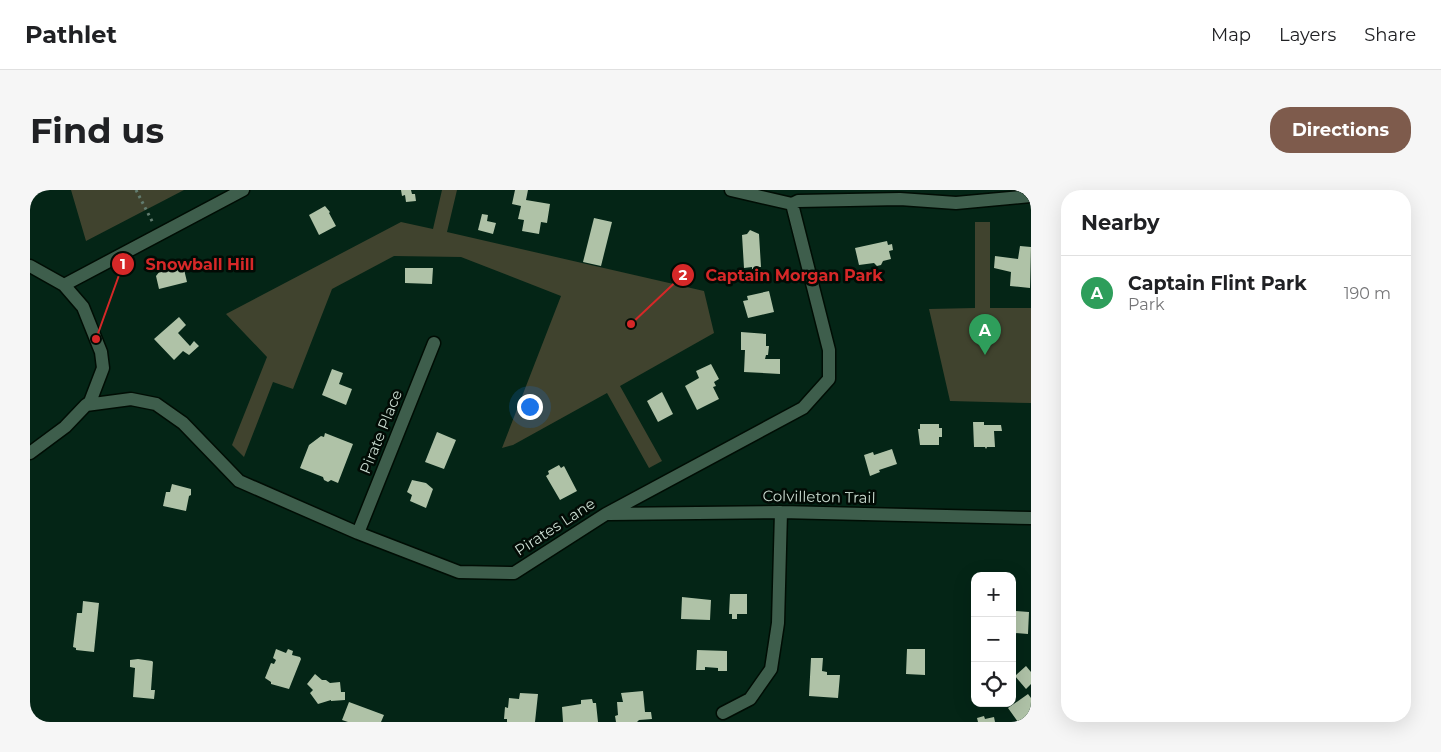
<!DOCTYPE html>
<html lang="en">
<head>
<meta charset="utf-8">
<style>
	body { margin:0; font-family:Montserrat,sans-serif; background:#f6f6f6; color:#202124 }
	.controls { position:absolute; right:15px; bottom:15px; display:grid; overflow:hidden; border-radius:10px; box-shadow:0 5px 20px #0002 }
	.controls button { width:45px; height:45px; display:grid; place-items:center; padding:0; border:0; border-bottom:1px solid #e0e0e0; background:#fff; color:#202124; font:25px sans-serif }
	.you { position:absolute; left:499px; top:216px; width:18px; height:18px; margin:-12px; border:4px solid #fff; border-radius:50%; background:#1a73e8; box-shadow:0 0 0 8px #1a73e833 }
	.badge { display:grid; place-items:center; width:32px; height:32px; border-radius:50%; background:#7e5b4c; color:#fff; font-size:16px; font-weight:700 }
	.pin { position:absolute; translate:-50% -41px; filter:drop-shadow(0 1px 2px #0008) }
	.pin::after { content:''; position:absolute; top:26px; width:18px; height:15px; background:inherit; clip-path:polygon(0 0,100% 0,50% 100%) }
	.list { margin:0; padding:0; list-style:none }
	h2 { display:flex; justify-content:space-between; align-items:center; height:65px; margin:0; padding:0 20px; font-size:21px }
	h2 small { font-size:16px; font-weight:400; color:#757577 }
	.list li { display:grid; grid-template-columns:32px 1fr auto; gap:15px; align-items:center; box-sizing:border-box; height:75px; padding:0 20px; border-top:1px solid #e0e0e0 }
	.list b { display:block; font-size:19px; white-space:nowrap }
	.list p { margin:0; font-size:16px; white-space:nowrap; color:#757577 }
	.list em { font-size:16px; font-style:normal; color:#757577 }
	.icon { flex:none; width:28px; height:28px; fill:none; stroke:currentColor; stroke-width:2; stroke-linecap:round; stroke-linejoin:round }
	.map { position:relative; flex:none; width:1001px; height:532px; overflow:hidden; border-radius:20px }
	header { display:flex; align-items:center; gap:30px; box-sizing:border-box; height:70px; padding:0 25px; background:#fff; border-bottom:1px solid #e0e0e0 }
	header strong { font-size:24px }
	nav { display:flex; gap:28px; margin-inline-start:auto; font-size:18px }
	.intro { display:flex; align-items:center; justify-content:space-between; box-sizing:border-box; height:120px; padding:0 30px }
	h1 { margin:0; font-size:35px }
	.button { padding:12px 22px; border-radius:20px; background:#7e5b4c; color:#fff; font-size:18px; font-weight:700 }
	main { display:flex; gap:30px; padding:0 30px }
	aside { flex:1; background:#fff; border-radius:20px; box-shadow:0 5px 20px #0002 }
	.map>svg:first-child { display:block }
</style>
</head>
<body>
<header>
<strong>Pathlet</strong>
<nav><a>Map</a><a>Layers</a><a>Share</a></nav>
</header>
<div class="intro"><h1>Find us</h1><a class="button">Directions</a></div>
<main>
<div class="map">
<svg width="1001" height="532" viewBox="0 0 1001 532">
	<rect width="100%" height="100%" fill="#042516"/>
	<path fill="#40432e" d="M41,0H154L56,51Z
		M412,0H427L417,42L674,101L684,143L590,196L632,271L619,278L577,203L483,255L472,258L531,106L431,67L364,66L302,99L263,199L243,192L214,267L202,255L237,167L196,124L371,32L403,39Z
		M945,32H960V118H1001V213L920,211L899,119L945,118Z"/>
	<path fill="#afc2a7" d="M371,0H381L382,4H385L386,11L376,12L375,5L372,6Z
		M485,0H498L496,10L520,14L517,33L511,32L509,44L492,41L494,30L488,29L491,16L482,14Z
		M295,16L300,22L299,23L306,36L289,45L279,25Z
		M452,24L458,25L457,31L466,33L463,44L448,40Z
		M564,28L582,32L571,76L553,72Z
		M720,40L729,44L731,77H725V79H722V77L714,78L712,45L717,44Z
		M857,51L858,55L862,54L863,60L859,61L861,69L853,71L851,75L847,76L844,73L829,75L825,58Z
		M990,56L1001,57L1000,98L980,96L981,82L964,78L965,66L988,69Z
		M153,75L157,92L129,99L126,86L130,81Z
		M375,78H403L402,94L375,93Z
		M739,101L744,122L718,128L713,111L718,110L717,106Z
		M149,127L156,135L148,143L160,156L164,151L169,156L159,165L153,161L144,170L124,149Z
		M711,142L736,144V156H739L738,165H736L735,169H750V184L714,182L715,160H711Z
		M681,174L689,189L684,192L686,196L683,197L689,209L667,220L655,196L669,188L666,181Z
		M302,179L313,183L309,194L322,199L316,215L292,205Z
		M632,202L643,224L628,232L617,211Z
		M943,232H954V235H971L972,241H964L965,257H957L956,259L955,257H944Z
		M890,234H909V238H912V247H909V255H890L888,239H890Z
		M407,242L426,250L414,279L395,272Z
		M295,243L323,254L308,293L301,290L298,292L294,290L293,287L270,278L279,255L291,246L294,247Z
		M862,259L867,274L849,280L850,282L840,286L834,265L843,262L844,265Z
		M529,275L531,278L534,276L547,301L530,310L516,286L519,284L518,281Z
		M382,290L396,293L403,299L396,318L380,311L382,305L377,302Z
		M142,294L161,299V305L159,306L156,321L133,316L136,302H140Z
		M700,404H717V424H707V429H702V424H699Z
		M652,407L681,410L680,430L651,429Z
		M53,411L69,413L64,462L46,460V458L43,457L47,423H52Z
		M986,421L999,422L998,444L985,443Z
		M246,459L256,463L258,459L263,461L262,465L270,467L271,469L259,499L241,494V492L235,488L241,473L244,474L246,470L243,468Z
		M877,459H895V485L876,484Z
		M667,460L697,461V481H688V478L675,477V480H666Z
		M781,468H793L792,481L797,482V485H810L808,508L779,506Z
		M108,469L122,471L123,472L121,500H125L124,509L103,507L105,478L100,477V470Z
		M996,476L1001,482V494L996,499L985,486Z
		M285,484L292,490H296L300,493L310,492L311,502H315V510L301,511V510L288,514L280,503L283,500L277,494Z
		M613,501L615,522H621L622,529L609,530L607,532H586L585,526L588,525L587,512H593L591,503Z
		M490,503L508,504L505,532H477V529H474L475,517L478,518L479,508L489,509Z
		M998,504L1001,508V532H988L978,518Z
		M562,509L563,513H566L568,532H533L532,517L551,514V510Z
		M319,512L354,525L351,532H318L312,530Z
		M954,526L955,529L964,527L965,532H948L947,528Z"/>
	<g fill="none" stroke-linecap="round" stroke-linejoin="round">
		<defs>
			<path id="street" d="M701,0L762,14L768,11L870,9L926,13L1001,6
				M0,76L34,95L213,0
				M34,95L53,117L71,162L73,178L60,212L56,215
				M0,263L35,237L56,215L101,209L126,214L153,233L209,291L328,343L429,382L484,383L576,324L773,218L799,189V160L762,14
				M579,324L751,322L1001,328
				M328,343L404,153
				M693,523L720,509L741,479L748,433L751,322"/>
		</defs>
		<use href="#street" stroke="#000d04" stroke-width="15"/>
		<path stroke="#627c6f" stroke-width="3" stroke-dasharray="2.5 4" stroke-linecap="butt" d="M106,0L123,33"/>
		<use href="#street" stroke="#3e5e4c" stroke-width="12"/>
	</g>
	<g text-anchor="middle" stroke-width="5" stroke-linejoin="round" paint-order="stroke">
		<g font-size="15" fill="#c8dacf" stroke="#020b05">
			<text transform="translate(351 242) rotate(-68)" y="5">Pirate Place</text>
			<text transform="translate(789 307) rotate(1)" y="5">Colvilleton Trail</text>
			<text transform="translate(525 337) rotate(-33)" y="5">Pirates Lane</text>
		</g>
	</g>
	<path fill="none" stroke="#d62828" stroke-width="2" d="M66 149L93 74M601 134L653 85"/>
	<g fill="#d62828" stroke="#020b05" stroke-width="2">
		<circle cx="66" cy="149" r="5"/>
		<circle cx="601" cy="134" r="5"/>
		<circle cx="93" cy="74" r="12"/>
		<circle cx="653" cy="85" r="12"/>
	</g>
	<g font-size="15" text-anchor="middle" font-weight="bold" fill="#fff">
		<text x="93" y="79">1</text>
		<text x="653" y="90">2</text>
	</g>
	<g font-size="16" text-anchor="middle" font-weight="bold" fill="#d62828" stroke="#020b05" stroke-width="5" stroke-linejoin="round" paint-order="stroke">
		<text x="170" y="80">Snowball Hill</text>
		<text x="764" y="91">Captain Morgan Park</text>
	</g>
</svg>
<div class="controls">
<button>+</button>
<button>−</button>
<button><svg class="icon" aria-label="locate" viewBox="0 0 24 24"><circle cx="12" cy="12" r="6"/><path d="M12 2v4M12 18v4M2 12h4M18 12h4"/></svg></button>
</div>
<div class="you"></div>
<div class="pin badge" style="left:955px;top:165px;background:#2e9e5b">A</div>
</div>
<aside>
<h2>Nearby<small></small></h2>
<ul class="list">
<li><span class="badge" style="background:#2e9e5b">A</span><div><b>Captain Flint Park</b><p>Park</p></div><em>190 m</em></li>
</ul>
</aside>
</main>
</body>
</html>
